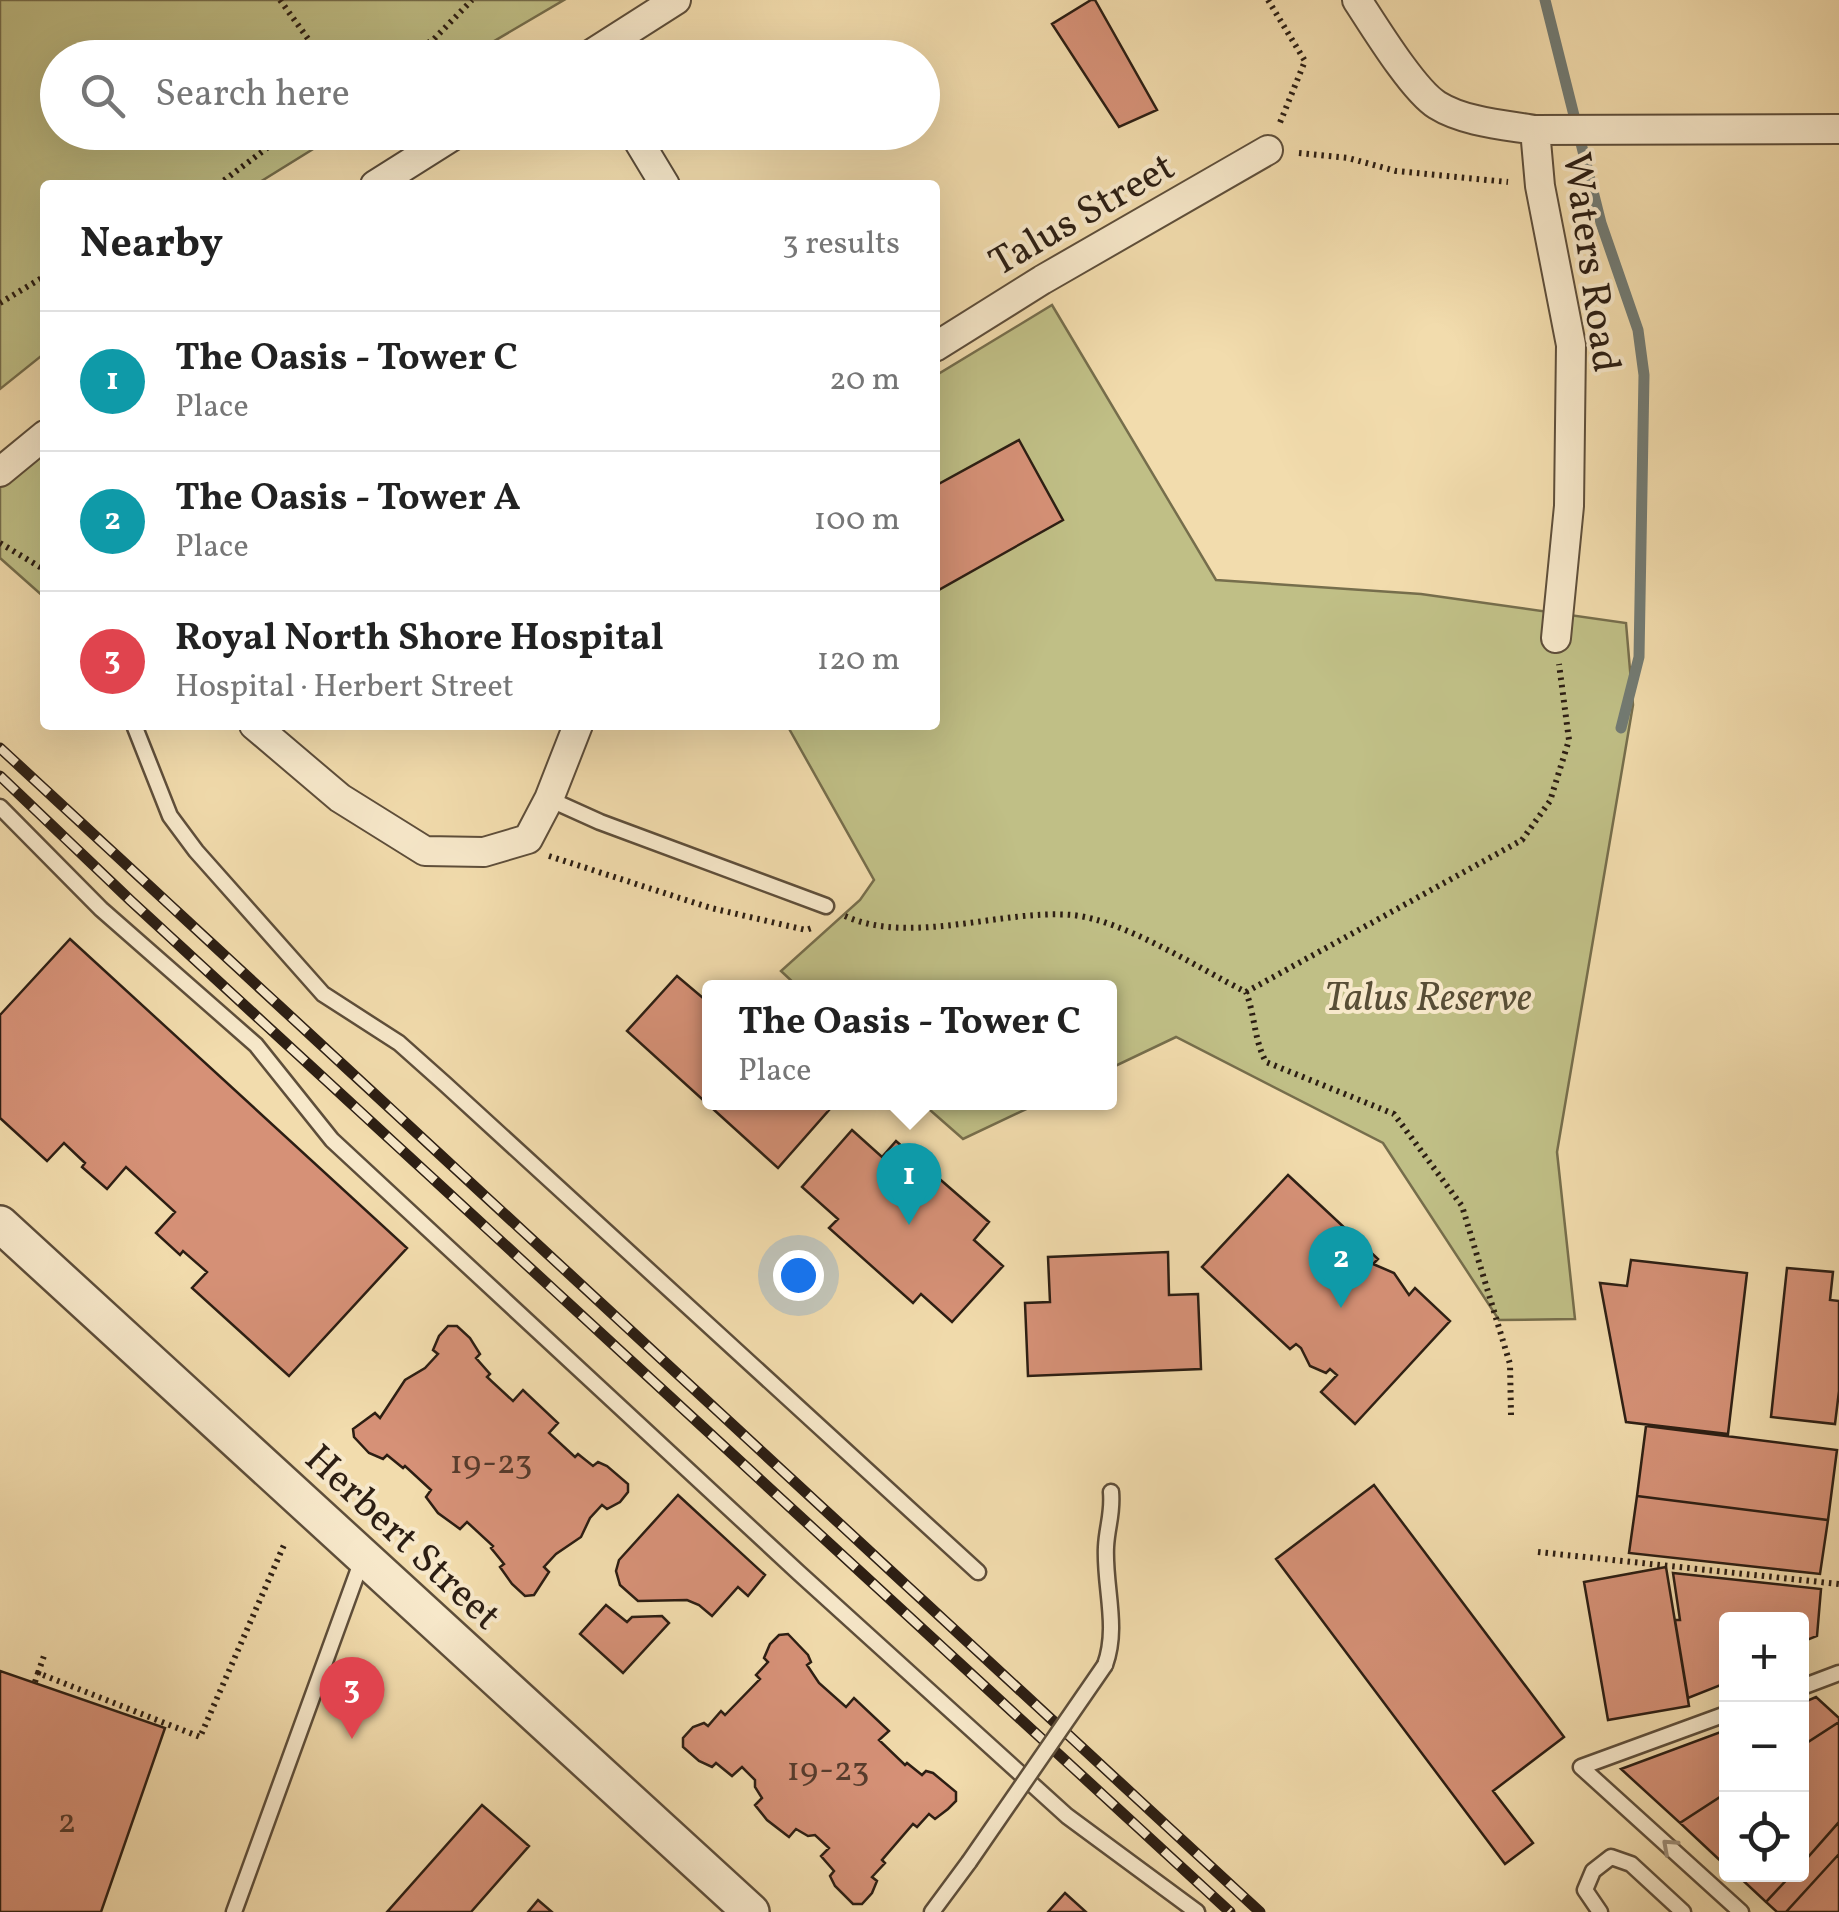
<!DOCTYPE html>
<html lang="en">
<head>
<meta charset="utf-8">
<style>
	body { margin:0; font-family:Vollkorn,serif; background:#f2f2f2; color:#222 }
	.controls { position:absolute; right:30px; bottom:30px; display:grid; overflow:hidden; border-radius:10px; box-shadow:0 10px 40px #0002 }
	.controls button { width:90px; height:90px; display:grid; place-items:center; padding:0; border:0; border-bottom:2px solid #e0e0e0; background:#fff; color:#222; font:50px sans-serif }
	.you { position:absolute; left:798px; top:1275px; width:35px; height:35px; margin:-25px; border:8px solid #fff; border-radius:50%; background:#1a73e8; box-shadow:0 0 0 15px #1a73e833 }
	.badge { display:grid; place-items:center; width:65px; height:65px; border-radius:50%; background:#0f766e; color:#fff; font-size:32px; font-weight:700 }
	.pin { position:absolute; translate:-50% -82px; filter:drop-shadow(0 2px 5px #0008) }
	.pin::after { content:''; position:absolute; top:52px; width:35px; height:30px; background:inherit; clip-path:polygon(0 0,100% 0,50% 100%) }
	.popup { position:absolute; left:702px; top:980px; width:415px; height:130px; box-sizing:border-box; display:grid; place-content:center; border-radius:10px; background:#fff; filter:drop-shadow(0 2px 8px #0005); font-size:32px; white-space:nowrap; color:#767676 }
	.popup b { font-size:38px; color:#222 }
	.popup::after { content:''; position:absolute; left:50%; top:100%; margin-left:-20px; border:20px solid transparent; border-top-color:#fff }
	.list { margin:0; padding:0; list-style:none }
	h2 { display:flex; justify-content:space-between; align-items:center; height:130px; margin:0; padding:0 40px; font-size:42px }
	h2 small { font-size:32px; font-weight:400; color:#767676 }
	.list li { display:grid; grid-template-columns:65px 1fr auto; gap:30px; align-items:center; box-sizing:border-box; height:140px; padding:0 40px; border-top:2px solid #e0e0e0 }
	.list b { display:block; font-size:38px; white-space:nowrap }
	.list p { margin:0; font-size:32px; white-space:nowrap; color:#767676 }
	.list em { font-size:32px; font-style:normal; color:#767676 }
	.icon { flex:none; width:55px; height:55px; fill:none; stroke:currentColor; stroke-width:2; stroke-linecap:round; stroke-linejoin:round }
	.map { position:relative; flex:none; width:1839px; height:1912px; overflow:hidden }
	.search { position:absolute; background:#fff; box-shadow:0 10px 40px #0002; left:40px; top:40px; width:900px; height:110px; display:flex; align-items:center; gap:25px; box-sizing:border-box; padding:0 35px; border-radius:55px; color:#767676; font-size:38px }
	.panel { position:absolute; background:#fff; box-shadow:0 10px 40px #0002; left:40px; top:180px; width:900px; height:550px; border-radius:10px }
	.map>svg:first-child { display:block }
</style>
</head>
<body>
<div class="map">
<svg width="1839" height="1912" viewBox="0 0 1839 1912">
	<rect width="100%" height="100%" fill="#f2dcad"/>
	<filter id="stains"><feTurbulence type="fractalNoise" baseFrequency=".002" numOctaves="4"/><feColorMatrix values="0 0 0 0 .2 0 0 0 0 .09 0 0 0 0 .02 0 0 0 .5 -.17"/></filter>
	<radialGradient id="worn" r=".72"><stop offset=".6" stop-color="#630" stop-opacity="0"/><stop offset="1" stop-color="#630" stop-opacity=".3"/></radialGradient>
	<path fill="#c0bf86" stroke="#766e4c" stroke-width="2.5" d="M0,0H564L467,57L58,58V132L339,133L255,185H45V353L0,389Z
		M1052,305L1216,580L1421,594L1626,623L1633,705L1557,1152L1575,1319L1499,1320L1383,1143L1176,1037L1109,1069V988L798,987L781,971L860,900L874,880L787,725H935V376Z
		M45,444V598L0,558V483Z
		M922,1103H1039L963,1139Z"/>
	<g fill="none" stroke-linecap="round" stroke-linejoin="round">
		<path stroke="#727b74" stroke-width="11" d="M1545,0L1601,223L1638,330L1644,375L1639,657L1621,728"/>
	</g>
	<path fill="#d69177" stroke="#2c1e13" stroke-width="2.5" d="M1091,0H1095L1157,110L1119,127L1052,24Z
		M1019,440L1063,520L935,592V486Z
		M70,939L407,1248L289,1376L192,1288L207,1272L183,1251L180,1255L156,1233L175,1212L126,1167L107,1189L82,1167L85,1163L64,1143L47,1161L0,1118V1015Z
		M677,976L709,1003V1102H821L829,1110L778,1168L627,1031Z
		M852,1130L882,1157L896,1141L989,1222L974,1240L1003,1266L952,1322L921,1294L913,1303L829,1228L838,1219L802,1187Z
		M1288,1175L1378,1259L1373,1264L1394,1273L1409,1295L1415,1288L1450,1321L1355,1424L1321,1392L1337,1375L1330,1369L1326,1373L1310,1366L1301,1348L1296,1344L1290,1349L1202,1267Z
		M1168,1252L1169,1295L1198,1294L1201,1369L1028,1376L1025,1303L1050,1302L1048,1257Z
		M1631,1260L1747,1273L1728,1434L1626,1422L1600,1283L1627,1286Z
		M1787,1268L1833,1272L1830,1300L1839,1301V1391L1835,1424L1771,1417Z
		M448,1326H457L470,1338L480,1354L476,1358L490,1374L487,1377L513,1401L523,1390L558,1423L549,1433L575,1457L578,1454L593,1466L598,1462L607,1466L628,1484V1492L620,1502L607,1509L602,1505L590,1518L581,1537L556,1554L544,1567L549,1572L534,1595L525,1596L512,1584L500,1567L504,1564L491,1548L493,1546L467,1522L460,1529L438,1513L426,1497L431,1490L405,1466L403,1468L387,1455L383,1459L369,1453L354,1437L353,1429L375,1413L380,1418L405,1380L425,1368L438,1354L433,1350L439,1336Z
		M1646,1426L1837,1450L1828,1520L1637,1496Z
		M1374,1485L1564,1737L1493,1791L1533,1843L1505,1864L1276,1559Z
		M678,1495L765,1575L748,1596L738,1587L712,1616L699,1605L687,1600L638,1601L620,1585L616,1571L619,1560Z
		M1637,1496L1828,1520L1820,1574L1629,1553Z
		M1666,1567L1689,1706L1608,1720L1584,1582Z
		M1673,1573L1821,1589L1817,1636L1802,1642V1620H1726V1683L1688,1698L1675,1620H1680Z
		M606,1605L627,1622L632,1617L662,1616L669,1623L623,1673L580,1634Z
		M788,1634L808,1655L811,1662L807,1665L819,1683L846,1707L854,1698L889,1731L879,1740L905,1765L907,1763L922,1775L926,1771L933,1773L956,1792V1801L948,1809L935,1819L929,1814L917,1827L913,1824L882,1860L885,1863L872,1877L877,1881L872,1893L862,1904H853L835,1886L830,1876L834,1871L821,1856L829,1848L815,1835L808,1836L796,1829L789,1837L767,1820L755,1805L762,1798L755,1787V1780L742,1767L732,1776L716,1763L712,1767L699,1761L683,1747V1738L693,1727L704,1723L708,1726L721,1711L725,1715L760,1679L756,1675L768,1662L764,1658L770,1644L779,1635Z
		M0,1671L165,1728L101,1912H0Z
		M1816,1697L1839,1718V1722L1802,1746V1703Z
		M1839,1722V1822L1802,1864V1746Z
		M1726,1730V1793L1680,1823L1621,1769Z
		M1726,1793V1866L1680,1823Z
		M482,1805L529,1846L471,1912H387Z
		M1839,1822V1854L1786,1912H1777L1766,1902L1792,1874H1802V1864Z
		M1839,1854V1912H1786Z
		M1736,1874H1792L1766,1902Z
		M1065,1893L1086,1912H1048Z
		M538,1900L552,1912H528Z"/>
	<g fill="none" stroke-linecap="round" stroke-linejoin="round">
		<defs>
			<path id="service" d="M134,725L170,816L196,851L323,994L399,1043L445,1084L978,1572
				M549,799L600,822L826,906
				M0,807L101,909L256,1045L332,1140L799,1573L1067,1816L1197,1912
				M1105,1665C1119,1627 1104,1586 1106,1547C1107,1526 1113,1514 1111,1492
				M1802,1687L1839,1673
				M1726,1714L1581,1767L1741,1912
				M234,1912L362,1560
				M932,1912L969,1862
				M1600,1912L1585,1890L1593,1871L1611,1857L1631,1864L1683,1912"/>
			<path id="minor" d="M1357,0C1374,26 1413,90 1437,105C1464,122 1505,125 1535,130L1540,186L1571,345L1569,506L1556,638
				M585,58L676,0
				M1535,130L1839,129
				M633,132L665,185
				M375,185L459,132
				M935,347L1042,280L1268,150
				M0,472L45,435
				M254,725L340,798L425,851L484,852L528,839L549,799L578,725"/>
			<path id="tertiary" d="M0,1224L751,1912"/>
		</defs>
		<use href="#service" stroke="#5e4e3a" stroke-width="19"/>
		<use href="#minor" stroke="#5e4e3a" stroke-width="32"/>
		<use href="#tertiary" stroke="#5e4e3a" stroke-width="40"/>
		<path stroke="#2c1e13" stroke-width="6" stroke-dasharray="2.5 5" stroke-linecap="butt" d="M280,0L322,58
			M1268,0L1305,61L1279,125
			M402,58L433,40L472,0
			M376,132L385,146
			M1299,153L1348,158L1396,171L1508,182
			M218,185L288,132
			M0,303L45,276
			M0,543L45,570
			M549,856L711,908L806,930L815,927
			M845,916C911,946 1001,909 1072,915C1124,920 1198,968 1246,992C1255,1015 1254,1040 1266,1062L1394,1114L1462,1206L1510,1364L1511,1415
			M1246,992L1522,840L1550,801L1569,740L1559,664
			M1538,1552L1839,1584
			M38,1673L45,1653
			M35,1682L38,1673L200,1737L284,1545"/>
		<use href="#service" stroke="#f7e8ca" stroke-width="14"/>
		<use href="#minor" stroke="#f7e8ca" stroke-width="28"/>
		<use href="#tertiary" stroke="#f7e8ca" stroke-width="35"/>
		<defs>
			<path id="rail" d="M0,748L1260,1912
				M0,776L130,900L1230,1912"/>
		</defs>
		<use href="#rail" stroke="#2c1e13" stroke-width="11"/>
		<use href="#rail" stroke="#f7e8ca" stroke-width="8" stroke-dasharray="22" stroke-linecap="butt"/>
		<defs>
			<path id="service-bridge" d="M969,1862L1105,1665"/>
		</defs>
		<use href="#service-bridge" stroke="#5e4e3a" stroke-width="19" stroke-linecap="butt"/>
		<use href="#service-bridge" stroke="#f7e8ca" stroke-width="14"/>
	</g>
	<defs><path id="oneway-chevron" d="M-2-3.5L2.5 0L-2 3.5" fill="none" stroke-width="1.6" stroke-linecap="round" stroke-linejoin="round" transform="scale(2.5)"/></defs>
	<use stroke="#9c8d78" href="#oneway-chevron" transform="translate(1669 1846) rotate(-138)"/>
	<g text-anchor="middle" stroke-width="8" stroke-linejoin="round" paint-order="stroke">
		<g font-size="35" fill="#563b2c">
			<text x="491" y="1473">19-23</text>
			<text x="828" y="1780">19-23</text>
			<text x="67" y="1832">2</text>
		</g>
		<g font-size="40" fill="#2c1e13" stroke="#f7e8ca">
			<text transform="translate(1081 213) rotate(-30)" y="14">Talus Street</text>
			<text transform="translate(1593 262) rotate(82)" y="14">Waters Road</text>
			<text transform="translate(404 1536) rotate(43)" y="14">Herbert Street</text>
		</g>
		<g font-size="40" font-style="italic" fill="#584e36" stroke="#f7e8ca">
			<text x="1428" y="1010">Talus Reserve</text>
		</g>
	</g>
	<rect width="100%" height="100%" filter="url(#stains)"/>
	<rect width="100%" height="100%" fill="url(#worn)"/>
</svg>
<div class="controls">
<button>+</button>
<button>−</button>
<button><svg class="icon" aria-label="locate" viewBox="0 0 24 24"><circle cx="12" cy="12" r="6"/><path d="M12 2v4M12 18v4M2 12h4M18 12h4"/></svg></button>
</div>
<div class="you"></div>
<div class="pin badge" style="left:909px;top:1225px;background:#0f9aa8">1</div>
<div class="popup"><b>The Oasis - Tower C</b>Place</div>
<div class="pin badge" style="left:1341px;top:1308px;background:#0f9aa8">2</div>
<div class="pin badge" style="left:352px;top:1739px;background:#e0444e">3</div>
<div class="search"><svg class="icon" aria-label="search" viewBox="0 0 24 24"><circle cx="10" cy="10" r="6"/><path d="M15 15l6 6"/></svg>Search here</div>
<section class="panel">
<h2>Nearby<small>3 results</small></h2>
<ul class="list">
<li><span class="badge" style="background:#0f9aa8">1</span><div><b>The Oasis - Tower C</b><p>Place</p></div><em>20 m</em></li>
<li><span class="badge" style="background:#0f9aa8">2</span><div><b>The Oasis - Tower A</b><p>Place</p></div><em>100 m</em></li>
<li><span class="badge" style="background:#e0444e">3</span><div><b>Royal North Shore Hospital</b><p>Hospital · Herbert Street</p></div><em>120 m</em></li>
</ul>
</section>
</div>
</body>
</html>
